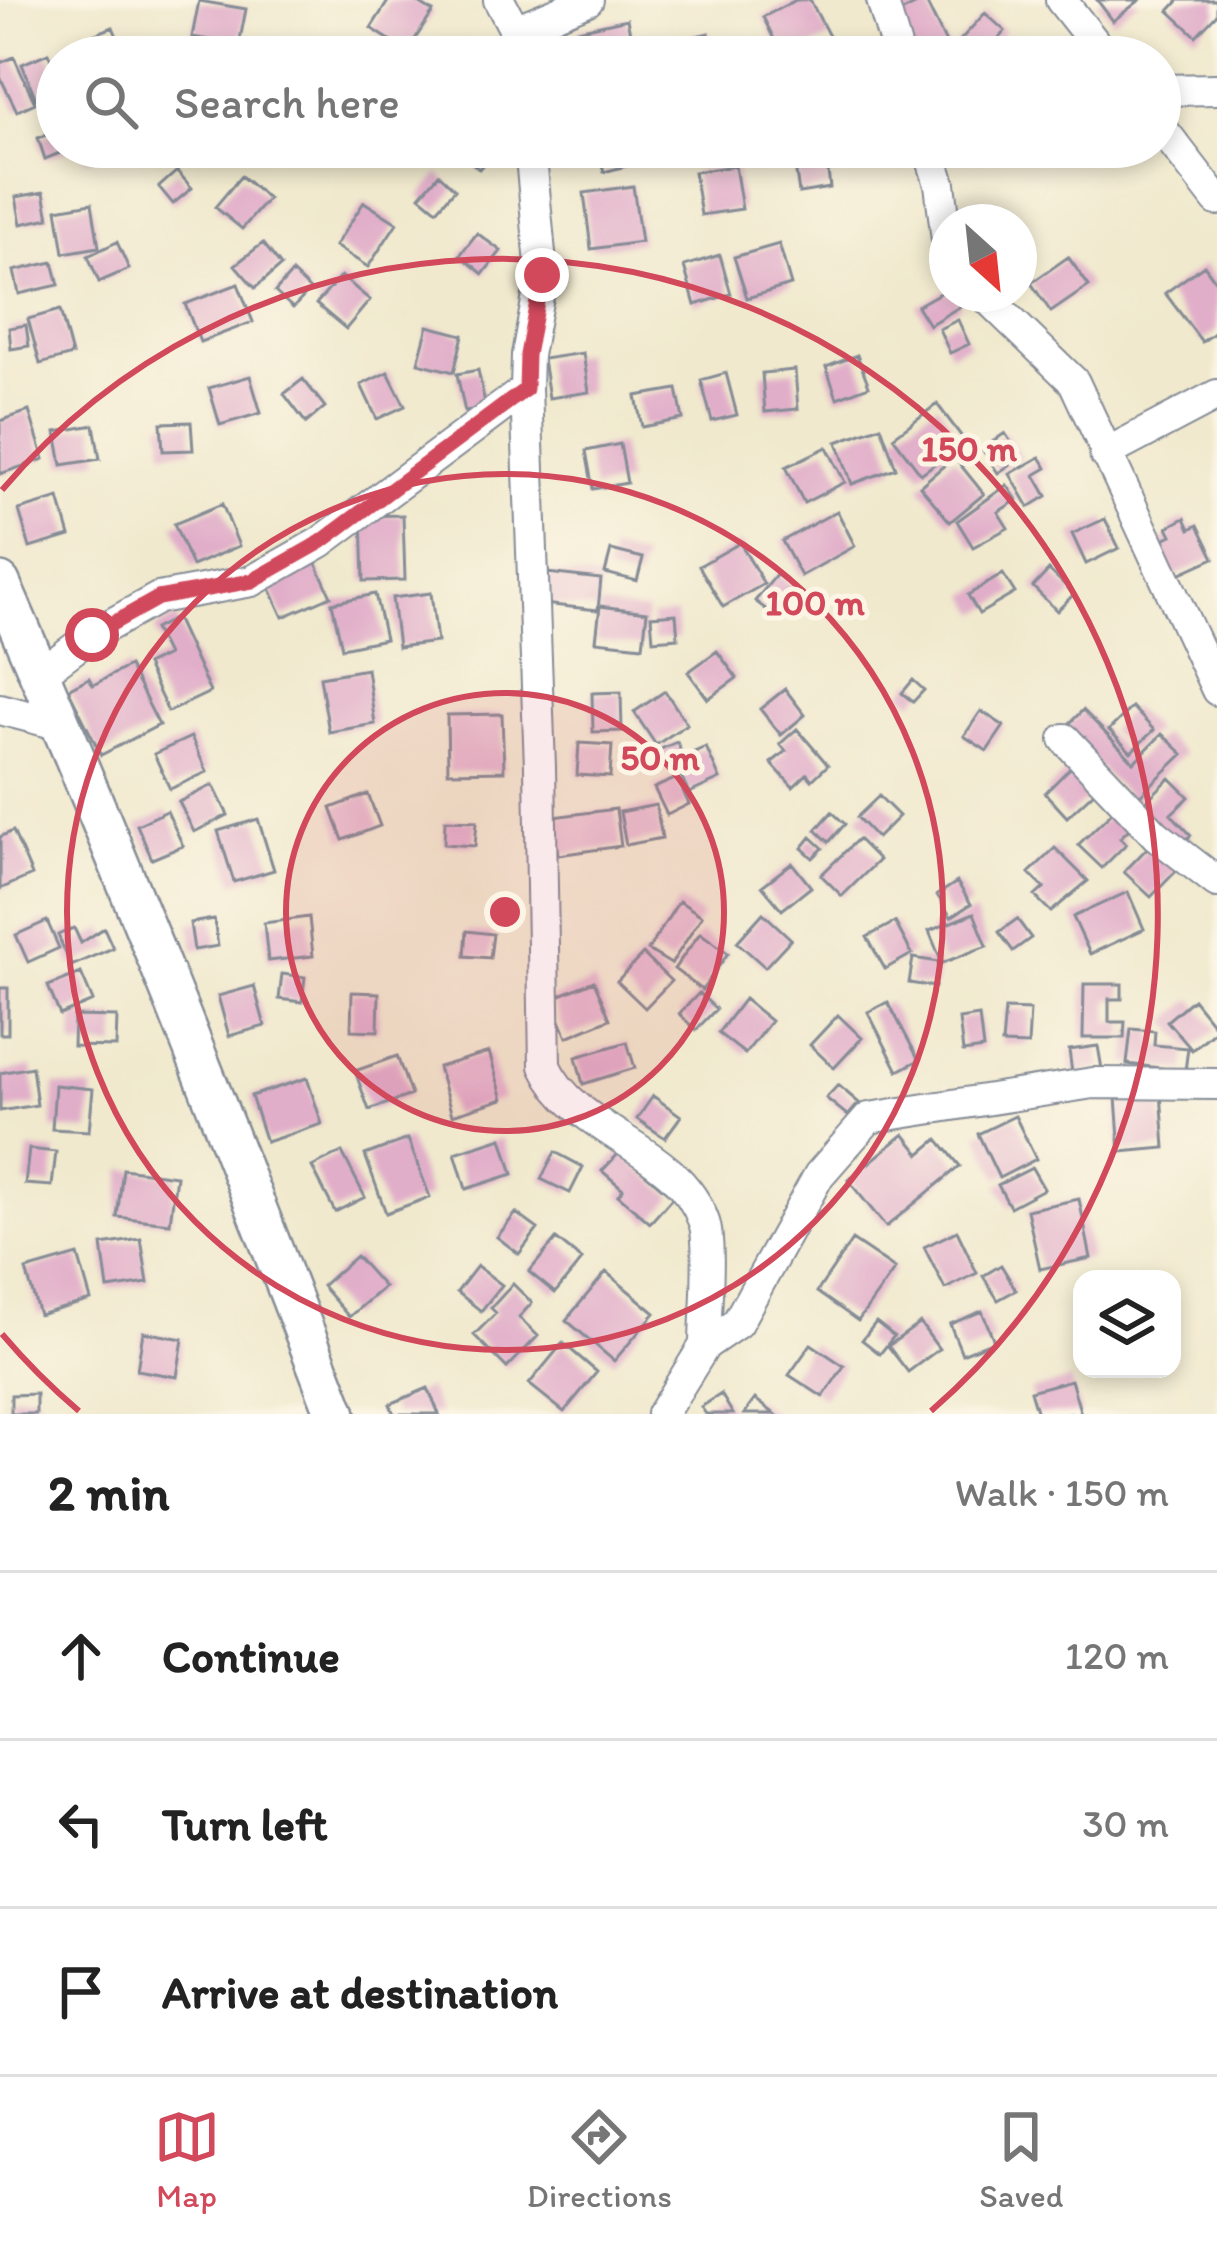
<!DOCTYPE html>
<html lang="en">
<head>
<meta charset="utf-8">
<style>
	body { margin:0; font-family:Itim,sans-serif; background:#f2f2f2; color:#222 }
	.controls { position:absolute; right:36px; bottom:36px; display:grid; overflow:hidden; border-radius:24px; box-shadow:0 6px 18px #0003 }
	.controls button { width:108px; height:108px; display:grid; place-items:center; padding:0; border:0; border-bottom:3px solid #e0e0e0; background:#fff; color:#222; font:60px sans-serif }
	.compass { position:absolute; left:929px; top:204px; width:108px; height:108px; border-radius:50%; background:#fff; box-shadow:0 6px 18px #0003; rotate:153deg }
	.stop { position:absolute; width:36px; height:36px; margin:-27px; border:9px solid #d1495b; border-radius:50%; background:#fff }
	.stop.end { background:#d1495b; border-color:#fff; box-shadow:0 3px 12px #0008 }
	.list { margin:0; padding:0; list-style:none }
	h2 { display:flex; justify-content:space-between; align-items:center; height:156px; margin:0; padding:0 48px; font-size:51px }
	h2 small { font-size:39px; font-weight:400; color:#767676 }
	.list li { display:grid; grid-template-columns:78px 1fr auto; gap:36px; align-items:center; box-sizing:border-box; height:168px; padding:0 48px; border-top:3px solid #e0e0e0 }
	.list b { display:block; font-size:45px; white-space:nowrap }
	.list em { font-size:39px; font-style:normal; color:#767676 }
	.icon { flex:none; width:66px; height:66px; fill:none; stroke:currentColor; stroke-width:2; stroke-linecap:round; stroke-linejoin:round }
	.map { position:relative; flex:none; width:1217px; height:1414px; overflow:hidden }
	.search { position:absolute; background:#fff; box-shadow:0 6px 18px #0003; left:36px; right:36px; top:36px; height:132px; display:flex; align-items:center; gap:30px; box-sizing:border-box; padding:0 42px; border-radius:66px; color:#767676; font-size:45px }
	.sheet { height:660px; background:#fff }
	nav { display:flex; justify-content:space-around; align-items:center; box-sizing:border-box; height:168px; border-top:3px solid #e0e0e0; background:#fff; font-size:33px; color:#767676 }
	nav a { display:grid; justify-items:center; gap:6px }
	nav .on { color:#d1495b }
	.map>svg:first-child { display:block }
</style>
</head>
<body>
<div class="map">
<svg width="1217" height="1414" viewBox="0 0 1217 1414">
	<rect width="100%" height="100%" fill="#fcf5e5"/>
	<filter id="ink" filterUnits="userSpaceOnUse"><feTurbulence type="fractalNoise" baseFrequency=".00833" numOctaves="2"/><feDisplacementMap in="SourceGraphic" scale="24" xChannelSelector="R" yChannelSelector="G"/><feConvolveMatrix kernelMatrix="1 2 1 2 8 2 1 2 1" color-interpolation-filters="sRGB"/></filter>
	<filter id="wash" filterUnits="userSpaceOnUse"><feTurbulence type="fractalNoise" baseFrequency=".004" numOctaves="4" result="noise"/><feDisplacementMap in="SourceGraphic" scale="48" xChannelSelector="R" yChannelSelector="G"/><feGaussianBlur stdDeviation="2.7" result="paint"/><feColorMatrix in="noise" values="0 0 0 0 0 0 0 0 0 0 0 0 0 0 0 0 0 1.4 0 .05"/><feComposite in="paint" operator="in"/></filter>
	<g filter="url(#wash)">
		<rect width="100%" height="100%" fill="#f0e9cd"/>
		<g id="blocks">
			<path fill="#e1aec9" d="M389,0H414L433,12L407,51L371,28Z
				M796,0H810L830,38L791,57H783L763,17Z
				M925,0L953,57H911L891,17Z
				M1097,0H1140L1113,21Z
				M1179,0H1217V14L1196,36L1169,11Z
				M199,1L246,9L239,45L192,37Z
				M985,13L1005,31L982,57H964L953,48Z
				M627,19L635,57H584L578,30Z
				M113,27L121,46L103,53L95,34Z
				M709,33L714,57H648L646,47Z
				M48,53L57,74V90L36,99L22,64Z
				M14,57L35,103L17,111L0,77V63Z
				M57,131V147H75L45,159L38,138Z
				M82,147H110L112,151L86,160Z
				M464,147H484L492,154L479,169L460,153Z
				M598,147H634L638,163L604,172Z
				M653,147H686L687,156L654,160Z
				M826,155L830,188L799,193L794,159Z
				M735,166L742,209L701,215L694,172Z
				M177,171L192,188L173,204L159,187Z
				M439,174L455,189L437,210L420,196Z
				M241,176L268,199L242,229L215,207Z
				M633,186L641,242L591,249L584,193Z
				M44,192L49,218L21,224L16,197Z
				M364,202L397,223L368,267L335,246Z
				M92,203L99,247L64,253L57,209Z
				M477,233L501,251L483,274L460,255Z
				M117,242L129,269L99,282L88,256Z
				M263,243L281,266L255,288L235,265Z
				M779,244L791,285L747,298L734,257Z
				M720,255L731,294L695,305L684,266Z
				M1068,257L1089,286L1051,312L1031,283Z
				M53,262L59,285L19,294L14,271Z
				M1204,265L1217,283V331L1202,342L1165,293Z
				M292,273L310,290L293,308L275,292Z
				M341,276L370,300L346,329L316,304Z
				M238,284L253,322L200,342L185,304Z
				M947,289V294H954L961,306L929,325L917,306Z
				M60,310L72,355L40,364L28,319Z
				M958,320L969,344L950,353L939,329Z
				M26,325L29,346L11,349L9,328Z
				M428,326L463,335L454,372L418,363Z
				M583,353L589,392L549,398L543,359Z
				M857,355L869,386L837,398L826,367Z
				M478,370L486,408L465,412L457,374Z
				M795,370L798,409L765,412L762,373Z
				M388,372L405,406L377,419L361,385Z
				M726,373L737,415L712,421L701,380Z
				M250,376L261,413L220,425L209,388Z
				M303,379L325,407L306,423L284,394Z
				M677,389L683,419L642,427L636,396Z
				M937,404L965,441L921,474L893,437Z
				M29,411L44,459L0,474V421Z
				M191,422L193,450L163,451L161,423Z
				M94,425L100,459L62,465L56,432Z
				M881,426L896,468L852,484L837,442Z
				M1005,433L1021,457L998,473L982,449Z
				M620,444L627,483L593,489L586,451Z
				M827,447L845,482L804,503L786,467Z
				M954,457L984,494L950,522L920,486Z
				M1040,457L1047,468L1035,475L1047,496L1029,507L1010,474Z
				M1007,485L1017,500L998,512L1008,528L973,547L957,521Z
				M59,498L70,536L30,548L19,510Z
				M222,504L239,546L192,566L174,524Z
				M837,511L855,546L801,576L782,541Z
				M403,515L405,580L364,581L362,516Z
				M1185,518L1190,529L1198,525L1214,558L1172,577L1156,543L1172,535L1168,527Z
				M1105,519L1119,548L1086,564L1072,534Z
				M740,543L764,584L723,607L699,566Z
				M611,550L643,558L637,581L605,573Z
				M316,563L331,596L283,617L268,584Z
				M1049,570L1074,594L1057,611L1033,587Z
				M547,573L601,579L598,610L543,604Z
				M777,574L801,593L780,620L755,601Z
				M1003,574L1015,593L979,614L968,595Z
				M431,593L437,642L398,647L392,598Z
				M375,594L385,639L342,648L332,603Z
				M600,606L647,612L643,646L596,641Z
				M676,614L678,638L653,640L651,616Z
				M176,618L210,692L168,712L146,665L167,655L154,629Z
				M717,651L737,678L708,699L688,672Z
				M129,666L159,725L101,755L68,689L89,678L93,685Z
				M367,669L375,724L329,732L320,677Z
				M913,680L924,690L913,702L902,693Z
				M785,689L805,715L781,735L760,709Z
				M665,691L687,724L656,745L634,712Z
				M621,692L622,731L593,732L592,693Z
				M1132,707L1154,730L1131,752L1109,730Z
				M1083,710L1134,762L1162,734L1183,754L1133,802L1063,730Z
				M981,711L1004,726L987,751L964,736Z
				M502,714L504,771L448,772L447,715Z
				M797,729L828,765L812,780L807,774L793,787L771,763L786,751L780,744Z
				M191,737L207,772L170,789L154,754Z
				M677,742L683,757L706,747L720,779L689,793L674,761L650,773L643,757Z
				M579,743L612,745L610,777L577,775Z
				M1071,767L1095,791L1067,817L1045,793Z
				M677,778L689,804L667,815L654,788Z
				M1170,778L1189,797L1171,814L1191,835L1178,848L1139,808Z
				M213,785L228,815L194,832L179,802Z
				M368,794L380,826L343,840L331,808Z
				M879,796L899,816L877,838L857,817Z
				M656,805L662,838L626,845L620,812Z
				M616,809L621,846L558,855L553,817Z
				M1115,809L1132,826L1120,838L1126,844L1102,868L1078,845Z
				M167,811L183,846L152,859L137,825Z
				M832,812L845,824L829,842L816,830Z
				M258,819L274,870L234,882L218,831Z
				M445,820L477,821L475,846L444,844Z
				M13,831L32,875L0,889V837Z
				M811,837L823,848L813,858L802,848Z
				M858,839L879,860L842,896L821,875Z
				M1152,843L1179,868L1151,897L1124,872Z
				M1055,848L1088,881L1051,912L1035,896L1044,888L1029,873Z
				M792,863L811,887L782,910L762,886Z
				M957,882L971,904L951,917L937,895Z
				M1128,892L1144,929L1090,954L1073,917Z
				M679,901L702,916L671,964L648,950Z
				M763,913L791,939L765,967L737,942Z
				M974,913L987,946L942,963L929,931Z
				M309,917L313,956L268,961L264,923Z
				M214,919L218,946L194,950L190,923Z
				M1017,919L1031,938L1013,951L999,932Z
				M47,921L59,948L28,962L16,935Z
				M895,922L912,954L885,969L867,937Z
				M74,928L81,943L104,928L113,948L71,966L58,935Z
				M467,931L493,934L490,958L465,956Z
				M700,933L728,953L702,990L674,969Z
				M643,954L671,981L645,1008L617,981Z
				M913,958L939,962L935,987L909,983Z
				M81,973L93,1001L60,1015L48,986Z
				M282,974L305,977L302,1002L279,999Z
				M594,981L610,1019L567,1037L551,999Z
				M1084,984H1122V999H1109V1022H1125L1124,1038H1083Z
				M254,986L265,1026L229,1036L218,996Z
				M0,988H8V1034H0Z
				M352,992L379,993L378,1031L351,1030Z
				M699,993L716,1009L696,1030L679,1014Z
				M744,999L771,1021L745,1054L718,1033Z
				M1193,999L1217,1029L1192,1050L1167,1021Z
				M888,1002L919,1060L898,1071L868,1012Z
				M1005,1009L1030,1010L1028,1045L1002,1044Z
				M838,1015L862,1038L834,1068L810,1045Z
				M74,1016L117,1017L116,1047L73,1046Z
				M979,1016L983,1049L963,1052L959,1019Z
				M1131,1029L1155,1031L1154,1045L1188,1048L1185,1071L1127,1064Z
				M627,1042L635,1068L583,1084L576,1057Z
				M1098,1046L1102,1069L1072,1073L1069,1050Z
				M489,1052L503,1099L452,1115L438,1067Z
				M397,1056L411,1095L369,1110L355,1071Z
				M32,1067L37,1105L0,1111V1073Z
				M307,1078L322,1124L266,1142L251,1096Z
				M55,1085L93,1089L89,1131L52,1129Z
				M838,1085L859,1103L848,1116L826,1098Z
				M1161,1093L1165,1148L1120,1152L1116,1097Z
				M653,1096L681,1116L665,1138L637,1119Z
				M1015,1116L1036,1159L999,1178L978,1134Z
				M904,1134L920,1154L938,1139L960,1166L886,1227L848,1180Z
				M502,1138L513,1174L466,1189L455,1153Z
				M408,1139L430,1197L386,1213L365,1155Z
				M29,1149L56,1152L52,1186L25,1184Z
				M342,1152L365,1197L335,1212L312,1167Z
				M555,1152L583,1167L570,1193L541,1179Z
				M620,1152L673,1197L650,1223L618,1195L623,1189L602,1171Z
				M1032,1168L1044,1189L1010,1207L998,1185Z
				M123,1169L176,1176L170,1223L117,1217Z
				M1079,1199L1091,1258L1040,1269L1027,1210Z
				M516,1213L538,1229L519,1254L497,1237Z
				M957,1231L977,1273L945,1289L924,1247Z
				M141,1239L148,1283L108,1289L102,1245Z
				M556,1239L582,1260L555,1293L529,1272Z
				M852,1240L895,1269L858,1321L817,1292Z
				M78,1255L91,1300L39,1315L26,1270Z
				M356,1256L384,1287L349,1317L322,1286Z
				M1001,1265L1016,1290L998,1300L983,1276Z
				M477,1266L502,1285L481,1311L457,1292Z
				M606,1272L655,1313L614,1361L566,1320Z
				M513,1284L532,1303L519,1317L538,1336L507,1368L474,1335L496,1313L491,1308Z
				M982,1311L994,1341L962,1354L950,1324Z
				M876,1322L894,1336L880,1354L862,1340Z
				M920,1323L939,1349L908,1372L888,1346Z
				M143,1332L183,1339L177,1377L137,1370Z
				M563,1343L597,1372L564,1412L529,1384Z
				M811,1344L844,1366L823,1397L789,1375Z
				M1071,1380L1081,1414H1037L1030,1391Z
				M428,1388L439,1414H394L390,1404Z
				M36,1394V1414H11V1395Z
				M721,1394L733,1414H706L701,1407Z
				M755,1399L775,1414H744Z"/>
		</g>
	</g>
	<g filter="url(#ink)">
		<use href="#blocks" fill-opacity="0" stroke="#868c96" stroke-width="3"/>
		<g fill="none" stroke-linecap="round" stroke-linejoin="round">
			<defs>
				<path id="minor" d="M499,0L515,30L588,0
					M882,0L899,57
					M1061,0L1106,57
					M1160,90L1217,89
					M1160,126L1217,200
					M928,147L940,184L947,240
					M983,294L1074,382L1217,690
					M526,389L540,767L545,1066C577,1136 677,1145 704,1222C712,1245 705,1316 705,1345
					M1105,454L1217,395
					M40,674L92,635L158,598L252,581L321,542L526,389L527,355L542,275L530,147
					M0,709L65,726
					M1065,739L1156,835L1217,882
					M662,1414L705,1345L737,1323L819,1175L869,1118L1093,1083L1217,1084"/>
				<path id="tertiary" d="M0,583C120,857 229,1135 336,1414"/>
			</defs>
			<use href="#minor" stroke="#868c96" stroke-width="34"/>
			<use href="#tertiary" stroke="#868c96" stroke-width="44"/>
			<use href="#minor" stroke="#fff" stroke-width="30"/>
			<use href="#tertiary" stroke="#fff" stroke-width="39"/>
		</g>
	</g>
	<g fill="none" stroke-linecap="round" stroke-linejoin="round" filter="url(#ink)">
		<path stroke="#d1495b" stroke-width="15" d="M92,635L158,598L252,581L321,542L526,389L527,355L542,275"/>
	</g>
	<circle cx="505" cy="912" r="219" fill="#d1495b" fill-opacity=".12"/>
	<g fill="none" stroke="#d1495b" stroke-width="6">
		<circle cx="505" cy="912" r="219"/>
		<circle cx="505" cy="912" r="438"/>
		<path d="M79 1411A656 656 0 0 1 2 1334M2 490A656 656 0 1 1 931 1411"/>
	</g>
	<circle cx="505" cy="912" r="18" fill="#d1495b" stroke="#fcf5e5" stroke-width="6"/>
	<g font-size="36" text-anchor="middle" font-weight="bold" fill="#d1495b" stroke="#fcf5e5" stroke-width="10" stroke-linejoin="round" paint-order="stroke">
		<text x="969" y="461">150 m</text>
		<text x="815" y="615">100 m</text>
		<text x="660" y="770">50 m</text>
	</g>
</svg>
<div class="controls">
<button><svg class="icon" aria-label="layers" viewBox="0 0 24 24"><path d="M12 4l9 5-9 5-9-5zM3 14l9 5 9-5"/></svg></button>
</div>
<svg class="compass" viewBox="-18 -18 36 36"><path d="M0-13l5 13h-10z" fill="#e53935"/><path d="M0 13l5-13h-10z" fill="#767676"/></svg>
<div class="stop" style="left:92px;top:635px"></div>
<div class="stop end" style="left:542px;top:275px"></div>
<div class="search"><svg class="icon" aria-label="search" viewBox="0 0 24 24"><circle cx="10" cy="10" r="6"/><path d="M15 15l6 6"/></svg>Search here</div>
</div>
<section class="sheet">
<h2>2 min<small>Walk · 150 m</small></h2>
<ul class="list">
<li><svg class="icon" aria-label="ahead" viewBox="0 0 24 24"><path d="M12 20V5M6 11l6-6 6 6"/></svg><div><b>Continue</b></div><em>120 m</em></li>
<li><svg class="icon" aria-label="left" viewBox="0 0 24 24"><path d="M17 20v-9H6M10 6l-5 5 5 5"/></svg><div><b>Turn left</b></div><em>30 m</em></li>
<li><svg class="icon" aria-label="arrive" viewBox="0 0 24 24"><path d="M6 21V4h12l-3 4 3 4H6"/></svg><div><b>Arrive at destination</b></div></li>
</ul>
</section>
<nav>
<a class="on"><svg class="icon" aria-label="map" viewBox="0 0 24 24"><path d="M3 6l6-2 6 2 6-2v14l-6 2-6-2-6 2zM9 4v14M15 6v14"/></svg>Map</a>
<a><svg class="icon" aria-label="directions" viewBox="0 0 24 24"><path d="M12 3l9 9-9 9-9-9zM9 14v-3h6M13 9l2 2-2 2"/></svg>Directions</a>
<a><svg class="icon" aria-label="saved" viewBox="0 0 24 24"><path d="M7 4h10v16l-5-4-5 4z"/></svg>Saved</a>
</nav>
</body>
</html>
